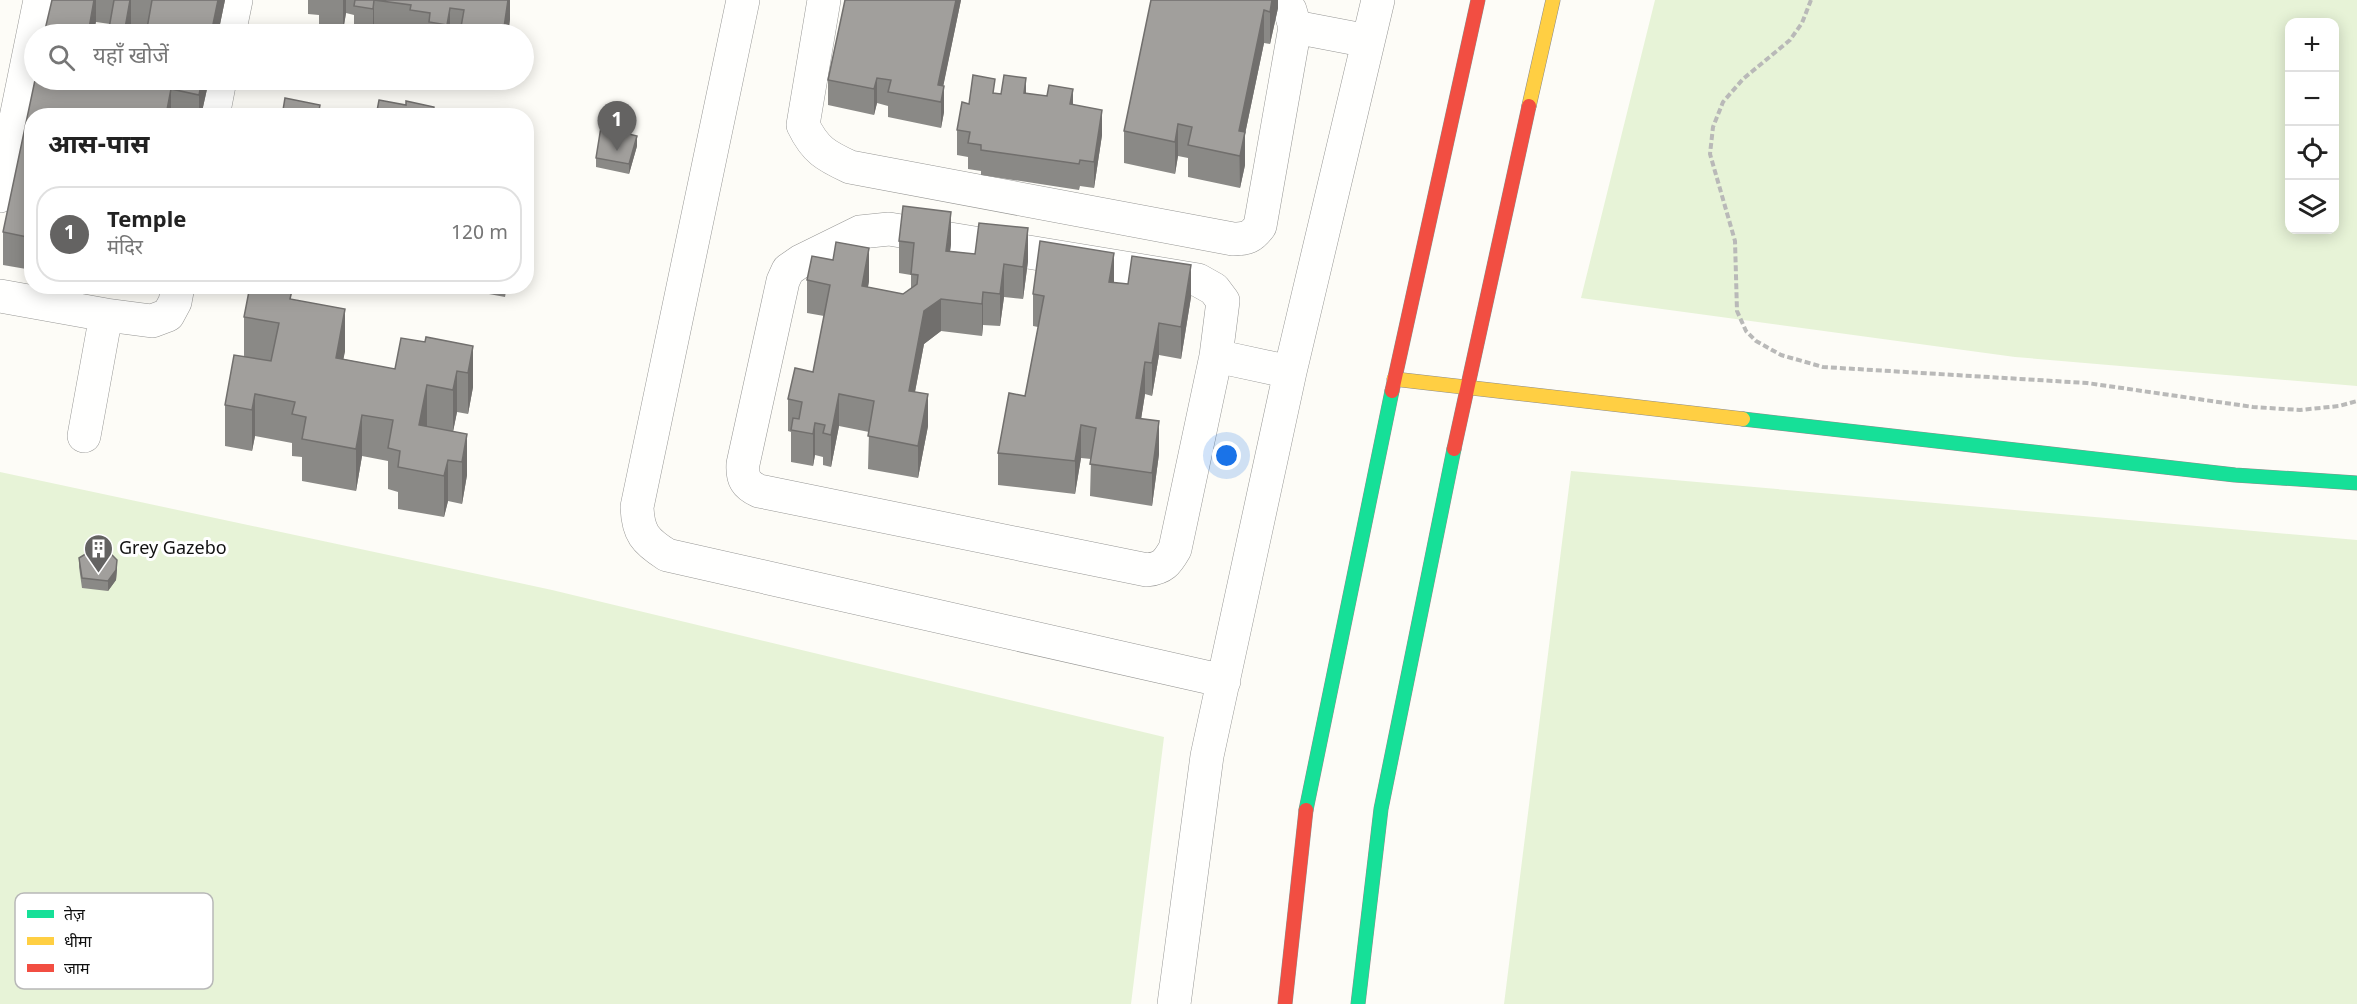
<!DOCTYPE html>
<html lang="hi">
<head>
<meta charset="utf-8">
<style>
	body { margin:0; font-family:Georgia,"Noto Sans Devanagari",serif; background:#f6f6f6; color:#222 }
	.controls { position:absolute; right:18px; top:18px; display:grid; overflow:hidden; border-radius:12px; box-shadow:0 3px 15px #0003 }
	.controls button { width:54px; height:54px; display:grid; place-items:center; padding:0; border:0; border-bottom:2px solid #e0e0e0; background:#fff; color:#222; font:30px sans-serif }
	.you { position:absolute; left:1227px; top:456px; width:21px; height:21px; margin:-15px; border:4px solid #fff; border-radius:50%; background:#1a73e8; box-shadow:0 0 0 9px #1a73e833 }
	.badge { display:grid; place-items:center; width:39px; height:39px; border-radius:50%; background:#646362; color:#fff; font-size:20px; font-weight:700 }
	.pin { position:absolute; translate:-50% -50px; filter:drop-shadow(0 2px 3px #0008) }
	.pin::after { content:''; position:absolute; top:32px; width:21px; height:18px; background:inherit; clip-path:polygon(0 0,100% 0,50% 100%) }
	.list { margin:0; padding:0; list-style:none }
	h2 { display:flex; justify-content:space-between; align-items:center; height:78px; margin:0; padding:0 24px; font-size:26px }
	h2 small { font-size:20px; font-weight:400; color:#767676 }
	.list li { display:grid; grid-template-columns:39px 1fr auto; gap:18px; align-items:center; box-sizing:border-box; height:96px; margin:0 12px 12px; padding:0 12px; border:2px solid #e0e0e0; border-radius:24px }
	.list b { display:block; font-size:22px; white-space:nowrap }
	.list p { margin:0; font-size:20px; white-space:nowrap; color:#767676 }
	.list em { font-size:20px; font-style:normal; color:#767676 }
	.icon { flex:none; width:33px; height:33px; fill:none; stroke:currentColor; stroke-width:2; stroke-linecap:round; stroke-linejoin:round }
	.map { position:relative; flex:none; width:2357px; height:1004px; overflow:hidden }
	.search { position:absolute; background:#fff; box-shadow:0 3px 15px #0003; left:24px; top:24px; width:510px; height:66px; display:flex; align-items:center; gap:15px; box-sizing:border-box; padding:0 21px; border-radius:33px; color:#767676; font-size:22px }
	.panel { position:absolute; background:#fff; box-shadow:0 3px 15px #0003; left:24px; top:108px; width:510px; height:186px; border-radius:24px }
	.map>svg:first-child { display:block }
</style>
</head>
<body>
<div class="map">
<svg width="2357" height="1004" viewBox="0 0 2357 1004">
	<rect width="100%" height="100%" fill="#fdfcf7"/>
	<path fill="#e7f3d7" fill-rule="evenodd" d="M1655,0H2357V386L2015,357L1581,298ZM2290,22H2334V230H2290Z
		M1571,471L2357,540V1004H1504Z
		M0,472L552,590L1164,737L1131,1004H0Z"/>
	<g fill="none" stroke-linecap="round" stroke-linejoin="round">
		<defs>
			<path id="street" d="M743,0L637,507C638,533 645,541 667,555L1224,681
				M824,0L803,125C815,150 826,156 850,167L1233,239C1247,239 1252,237 1260,226L1295,27
				M1283,0L1290,10L1295,27L1368,41
				M229,34L236,0
				M213,116L220,80
				M0,196L40,0
				M0,296L106,315L152,321L168,315L175,302L178,286
				M1216,356L1175,549C1167,563 1163,568 1147,570L759,491C746,485 742,479 743,464L783,281L788,270L801,261L860,232L889,229L1198,280L1214,289L1223,301L1216,356L1290,372
				M84,436L106,315
				M1174,1004L1207,756L1290,372L1378,0"/>
			<path id="fast" d="M1743,419L2235,475L2357,483
				M1306,810L1392,391
				M1358,1004L1381,809L1454,449"/>
			<path id="slow" d="M1529,106L1553,0
				M1394,379L1743,419"/>
			<path id="jam" d="M1392,391L1478,0
				M1454,449L1529,106
				M1285,1004L1306,810"/>
		</defs>
		<use href="#street" stroke="#979795" stroke-width="34"/>
		<use href="#fast" stroke="#8e8d8b" stroke-width="15"/>
		<use href="#slow" stroke="#8e8d8b" stroke-width="15"/>
		<use href="#jam" stroke="#8e8d8b" stroke-width="15"/>
		<path stroke="#b9b9b8" stroke-width="4" stroke-dasharray="6 3" stroke-linecap="butt" d="M1811,0L1802,23L1790,40L1743,79L1723,102L1713,127L1710,154L1735,241L1737,311L1746,331L1756,341L1781,355L1823,367L2087,383L2253,407L2300,410L2339,406L2357,401"/>
		<use href="#street" stroke="#fffffe" stroke-width="33"/>
		<use href="#fast" stroke="#16e098" stroke-width="14"/>
		<use href="#slow" stroke="#ffcf43" stroke-width="14"/>
		<use href="#jam" stroke="#f24e42" stroke-width="14"/>
	</g>
	<path fill="#8a8986" d="M52,0H225L218,34H146L147,30L131,27L130,34H108L110,24L96,22Z
		M308,0H510V19L508,34H388L374,33V34H354V15L346,13L343,31L319,28V15L308,14Z
		M845,0H961L943,86L944,112L941,128L888,117V106L877,103L874,115L828,105V80Z
		M1151,0H1278V8L1270,44L1264,43L1245,134V165L1240,188L1188,177V158L1178,156L1175,174L1124,163V131Z
		M35,80H209L201,116H32V270L3,265V232Z
		M995,93L1001,94L1026,93L1073,105L1102,135L1094,188L1080,186L1079,190L981,175V171L968,169V157L957,155V130L969,104Z
		M637,146L629,174L596,167V158Z
		M899,241L951,244L950,251L1028,261L1023,299L1004,297L1000,326L983,325L982,336L941,331L924,344L915,392L928,426L918,478L868,469L869,432L839,426L831,467L823,465V457L815,455L813,466L791,462V432L788,431V399L813,372L824,316L807,313V280L869,281L868,287L903,294L911,289V275L899,273Z
		M1114,283L1191,297L1181,359L1159,355L1152,396L1145,394L1141,419L1159,454L1152,506L1090,496L1091,459L1081,458L1075,494L998,485V453L1025,396L1038,327L1033,326V294Z
		M111,286H137L136,291Z
		M446,286H507L505,297Z
		M293,300L345,351L343,359L395,369L425,342L473,346V387L468,414L457,412L453,431L467,475L462,504L448,501L444,517L398,509V492L388,489V461L362,456L356,491L302,481V457L292,456V443L255,436L252,451L225,446V405L244,357V317Z
		M79,558L117,569L116,580L108,591L82,588L79,567Z"/>
	<path fill="#716f6d" d="M94,0H96V22L94,34H88Z
		M130,0H131V27L130,34H124Z
		M218,0H225L218,34H211Z
		M343,0H346V13L343,31Z
		M374,0V34H373V9Z
		M508,0H510V19L508,34H503Z
		M956,0H961L940,102L938,85Z
		M1272,0H1278V8L1270,44V12Z
		M450,8V34H447V25Z
		M1264,10V43L1245,134V165L1240,188L1239,131Z
		M877,78V103L874,115V89Z
		M1026,78V104L1024,93Z
		M202,80H209L201,116H199V95Z
		M944,86V112L941,128V102Z
		M171,89V116H166Z
		M1073,89V114L1070,104Z
		M1102,110V135L1094,188V162Z
		M1178,124V156L1175,174V142Z
		M530,127V168L526,189V147Z
		M637,136V146L629,174V164Z
		M951,212V244L946,283V251Z
		M1028,228V261L1023,299V267Z
		M869,248V281L862,318V286Z
		M1114,253V285L1109,282Z
		M1004,264V297L1000,326V294Z
		M1191,265V297L1181,359V327Z
		M983,292V325L982,336V304Z
		M941,299V331L924,344L909,423V391L924,311Z
		M345,309V351L336,399V358Z
		M1159,323V355L1152,396V363Z
		M473,346V387L468,414V373Z
		M1145,362V394L1136,451V418Z
		M457,371V412L453,432V390Z
		M427,385V427L419,425Z
		M255,394V436L252,451V410Z
		M839,394V426L831,467V435Z
		M928,394V426L918,478V446Z
		M362,415V456L356,491V449Z
		M1159,421V454L1152,506V473Z
		M815,423V455L813,466V434Z
		M1081,425V458L1075,494V461Z
		M467,434V475L462,504V462Z
		M448,460V501L444,517V476Z
		M117,560V569L116,580L108,591V581Z"/>
	<path fill="#a19f9c" stroke="#716f6d" stroke-width="1.5" d="M52,0H94L88,34H91H44Z
		M114,0H130L124,34H108Z
		M152,0H218L211,34H146Z
		M355,0H508L503,34L461,27L464,10L450,8L447,25L429,22L430,13L410,10L411,5L374,0L373,9L354,6Z
		M845,0H956L938,85L944,86L941,102L888,92L891,80L877,78L874,89L828,80Z
		M1151,0H1272L1270,12L1264,10L1239,131L1245,132L1240,156L1188,145L1192,127L1178,124L1175,142L1124,131Z
		M973,75L995,79L993,93L1001,94L1004,75L1026,78L1024,93L1047,96L1049,85L1073,89L1070,104L1102,110L1094,162L1080,160L1079,164L981,150V145L968,143L970,132L957,130L962,102L969,104Z
		M35,80H202L199,95L171,89L166,115L170,116H32V238L3,232Z
		M285,98L320,105L318,116H282Z
		M379,100L406,105V101L434,107L433,116H376Z
		M455,112L473,116H455Z
		M526,126L530,127L526,147Z
		M601,127L637,136L629,164L596,158Z
		M903,206L951,212L946,251L975,254L979,223L1028,228L1023,267L1004,264L1000,294L983,292L982,304L941,299L924,311L909,391L928,394L918,446L868,436L874,401L839,394L831,435L823,433L825,425L815,423L813,434L791,430L793,418L799,419L802,402L788,399L795,368L813,372L830,285L807,280L812,256L833,260L836,242L869,248L862,286L903,294L917,284L918,275L911,274L914,243L899,241Z
		M1040,241L1114,253L1109,282L1128,284L1132,256L1191,265L1181,327L1159,323L1152,363L1145,362L1136,418L1159,421L1152,473L1090,464L1096,428L1081,425L1075,461L998,453L1009,393L1025,396L1044,296L1033,294Z
		M250,286H293L290,299L345,309L336,358L395,369L401,338L425,342L426,337L473,346L468,373L457,371L453,390L427,385L419,425L467,434L462,462L448,460L444,476L398,467L400,451L388,448L393,420L362,415L356,449L302,439L306,417L292,414L295,402L255,394L252,410L225,405L234,355L271,361L279,323L244,317Z
		M92,550L111,554L117,560L116,570L108,581L82,578L79,558Z"/>
	<defs>
		<symbol id="building-pin" viewBox="-11 -11 22 30"><path d="M0 17L-7.5 6A9.5 9.5 0 1 1 7.5 6Z" fill="#646362" stroke="#fff"/><path d="M-4-6H4V6H1V3H-1V6H-4ZM-2.5-4.3h1.7v1.8h-1.7ZM.8-4.3h1.7v1.8H.8ZM-2.5-1h1.7V.8h-1.7ZM.8-1h1.7V.8H.8Z" fill="#fff"/></symbol>
	</defs>
	<g fill-rule="evenodd">
		<use href="#building-pin" x="82" y="532" width="33" height="45"/>
	</g>
	<g text-anchor="middle" stroke-width="6" stroke-linejoin="round" paint-order="stroke">
		<g font-size="18" fill="#111" stroke="#fff" text-anchor="start">
			<text x="119" y="554">Grey Gazebo</text>
		</g>
	</g>
	<rect x="15" y="893" width="198" height="96" rx="9" fill="#fff" stroke="#b8b8b8" stroke-width="1.5"/>
	<rect x="27" y="910" width="27" height="8" fill="#16e098"/>
	<rect x="27" y="937" width="27" height="8" fill="#ffcf43"/>
	<rect x="27" y="964" width="27" height="8" fill="#f24e42"/>
	<g font-size="16" fill="#111">
		<text x="64" y="920">तेज़</text>
		<text x="64" y="947">धीमा</text>
		<text x="64" y="974">जाम</text>
	</g>
</svg>
<div class="controls">
<button>+</button>
<button>−</button>
<button><svg class="icon" aria-label="locate" viewBox="0 0 24 24"><circle cx="12" cy="12" r="6"/><path d="M12 2v4M12 18v4M2 12h4M18 12h4"/></svg></button>
<button><svg class="icon" aria-label="layers" viewBox="0 0 24 24"><path d="M12 4l9 5-9 5-9-5zM3 14l9 5 9-5"/></svg></button>
</div>
<div class="you"></div>
<div class="pin badge" style="left:617px;top:151px">1</div>
<div class="search"><svg class="icon" aria-label="search" viewBox="0 0 24 24"><circle cx="10" cy="10" r="6"/><path d="M15 15l6 6"/></svg>यहाँ खोजें</div>
<section class="panel">
<h2>आस-पास<small></small></h2>
<ul class="list">
<li><span class="badge">1</span><div><b>Temple</b><p>मंदिर</p></div><em>120 m</em></li>
</ul>
</section>
</div>
</body>
</html>
